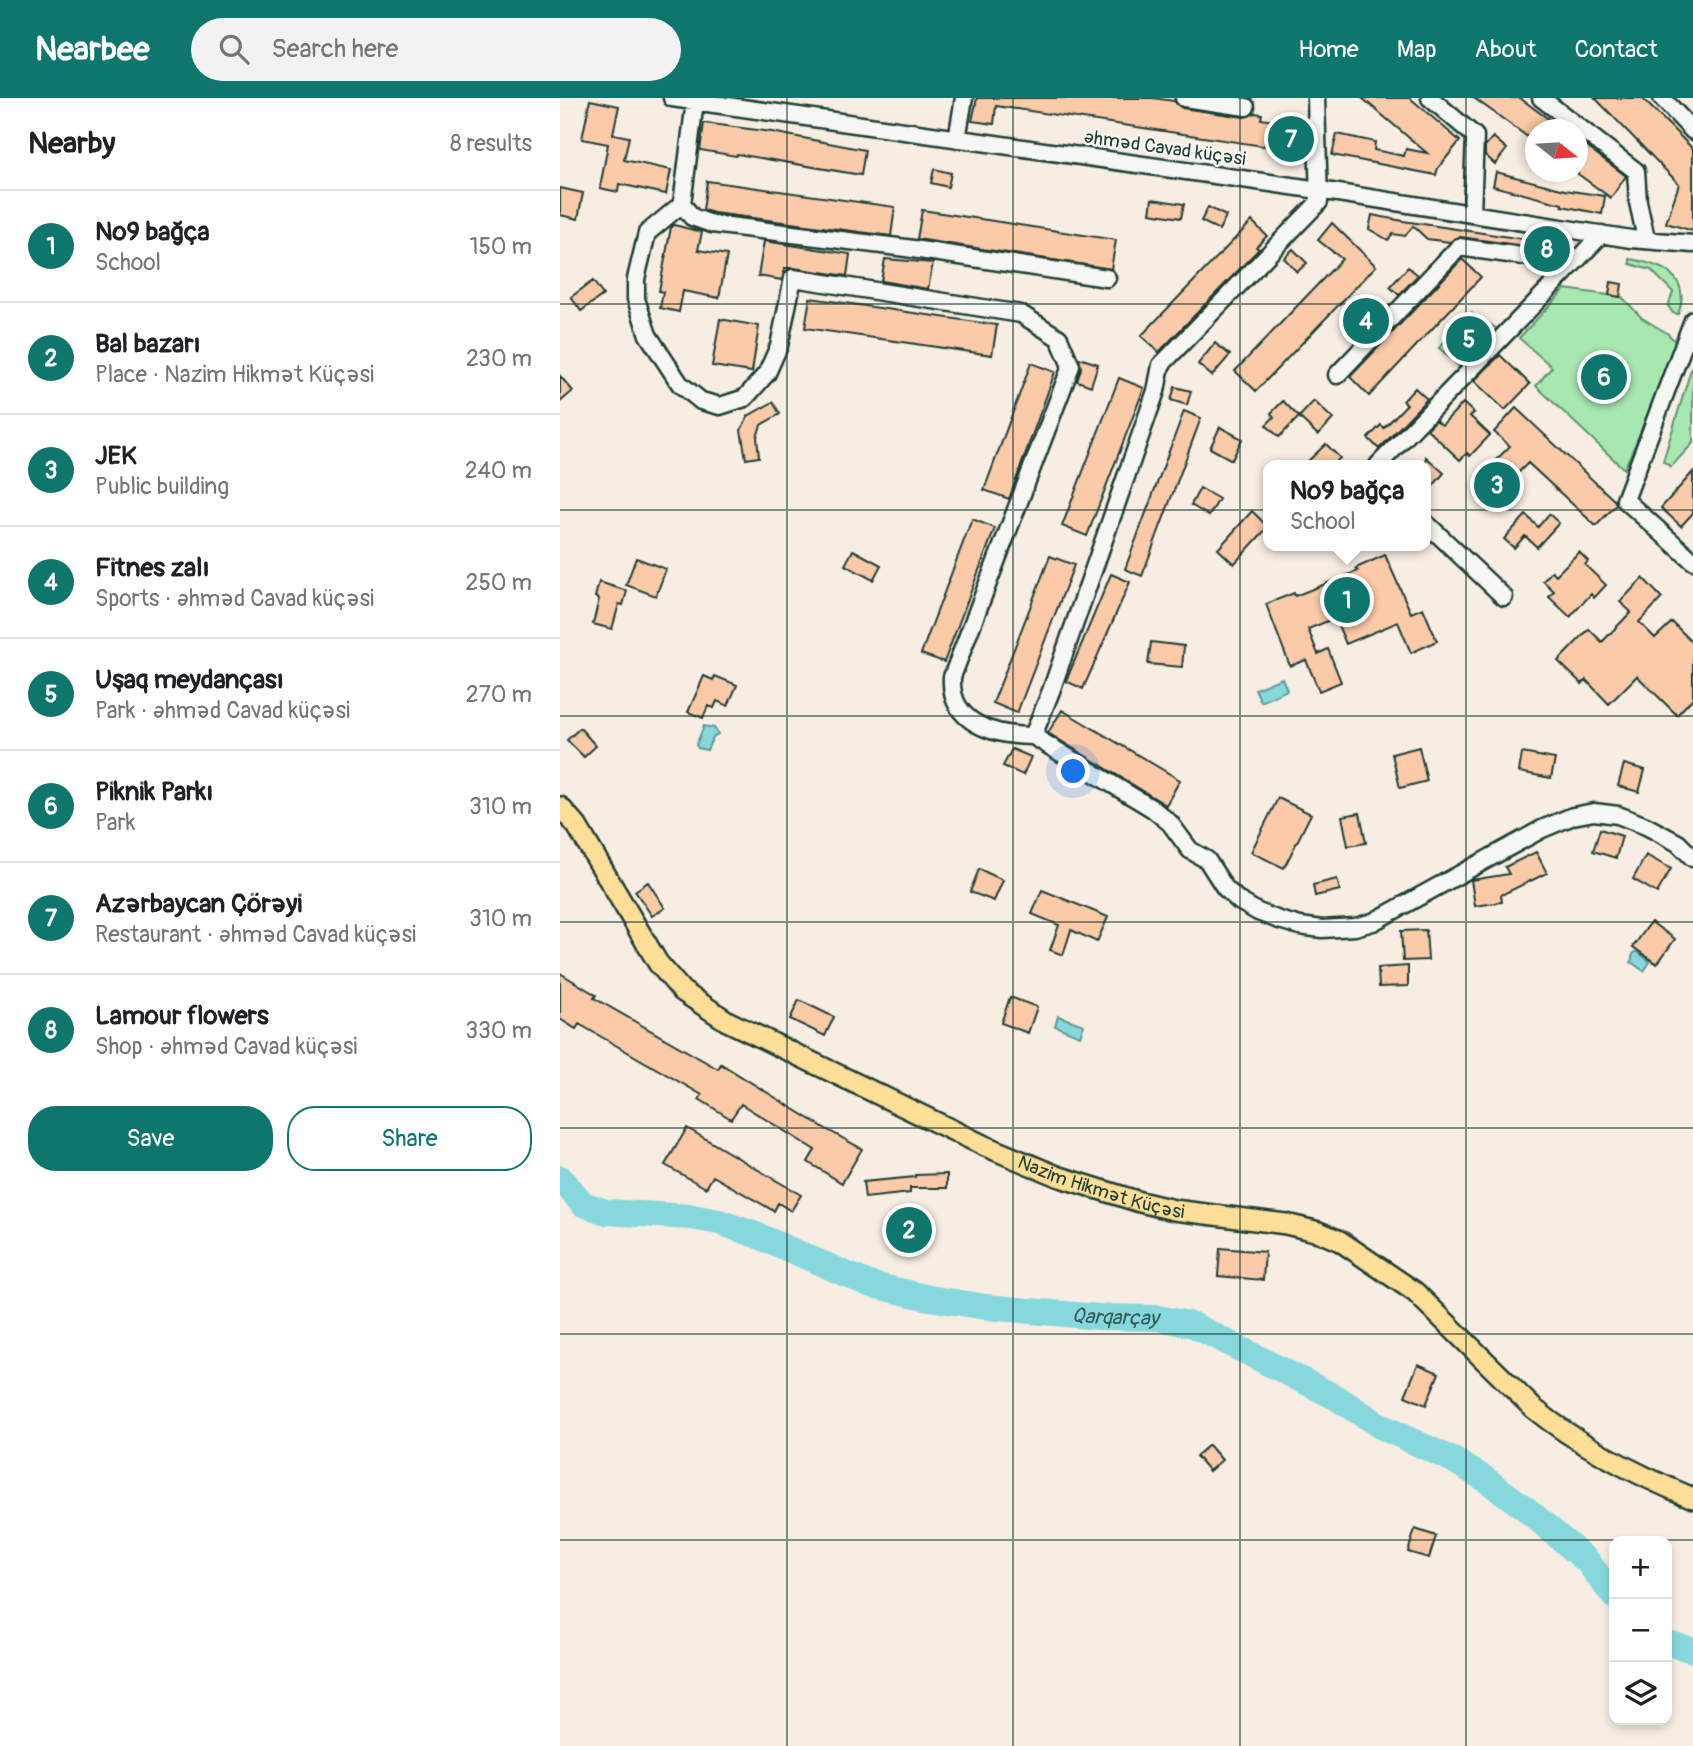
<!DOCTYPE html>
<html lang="en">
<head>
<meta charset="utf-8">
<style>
	body { margin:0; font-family:Pangolin,sans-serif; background:#f2f2f2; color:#202124 }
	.controls { position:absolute; right:21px; bottom:21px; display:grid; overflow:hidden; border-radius:14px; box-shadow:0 4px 10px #0003 }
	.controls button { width:63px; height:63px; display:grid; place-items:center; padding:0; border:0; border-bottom:2px solid #e0e0e0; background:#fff; color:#202124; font:35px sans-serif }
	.compass { position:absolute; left:965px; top:21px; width:63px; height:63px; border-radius:50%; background:#fff; box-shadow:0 4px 10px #0003; rotate:107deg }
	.you { position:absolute; left:514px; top:674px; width:24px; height:24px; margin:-18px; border:5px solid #fff; border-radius:50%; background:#1a73e8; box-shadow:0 0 0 10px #1a73e833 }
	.badge { display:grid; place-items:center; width:46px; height:46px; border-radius:50%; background:#0f766e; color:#fff; font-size:23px; font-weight:700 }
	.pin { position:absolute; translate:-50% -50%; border:4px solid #fff; box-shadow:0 2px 7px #0006 }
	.popup { position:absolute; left:703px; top:362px; width:168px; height:91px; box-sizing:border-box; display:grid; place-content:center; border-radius:14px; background:#fff; filter:drop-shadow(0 2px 5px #0005); font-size:23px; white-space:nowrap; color:#757577 }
	.popup b { font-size:26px; color:#202124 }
	.popup::after { content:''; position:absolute; left:50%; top:100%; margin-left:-14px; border:14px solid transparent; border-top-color:#fff }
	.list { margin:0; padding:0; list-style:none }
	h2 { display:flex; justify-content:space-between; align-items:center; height:91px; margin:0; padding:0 28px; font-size:30px }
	h2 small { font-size:23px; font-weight:400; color:#757577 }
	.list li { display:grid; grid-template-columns:46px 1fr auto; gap:21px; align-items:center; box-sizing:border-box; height:112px; padding:0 28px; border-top:2px solid #e0e0e0 }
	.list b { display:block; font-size:26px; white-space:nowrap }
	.list p { margin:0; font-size:23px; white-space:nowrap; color:#757577 }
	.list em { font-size:23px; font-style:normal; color:#757577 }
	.actions { display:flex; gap:14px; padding:21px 28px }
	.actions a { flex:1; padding:16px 0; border:2px solid #0f766e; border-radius:28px; text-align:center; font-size:24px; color:#0f766e }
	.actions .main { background:#0f766e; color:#fff }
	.icon { flex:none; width:38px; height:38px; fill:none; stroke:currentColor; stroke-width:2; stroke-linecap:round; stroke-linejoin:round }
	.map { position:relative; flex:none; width:1133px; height:1648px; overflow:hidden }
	header { display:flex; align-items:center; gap:42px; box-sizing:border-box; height:98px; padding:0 35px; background:#0f766e; color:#fff }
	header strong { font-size:33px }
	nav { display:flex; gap:38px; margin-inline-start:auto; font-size:24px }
	.search { width:490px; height:63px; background:#f2f2f2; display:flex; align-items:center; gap:18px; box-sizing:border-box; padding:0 24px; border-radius:38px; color:#757577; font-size:26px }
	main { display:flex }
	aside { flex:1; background:#fff }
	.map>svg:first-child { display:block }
</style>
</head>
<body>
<header>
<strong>Nearbee</strong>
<div class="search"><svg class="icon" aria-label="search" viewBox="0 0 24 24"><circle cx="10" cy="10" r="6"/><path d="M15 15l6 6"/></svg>Search here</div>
<nav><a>Home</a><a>Map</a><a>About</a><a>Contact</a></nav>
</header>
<main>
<aside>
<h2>Nearby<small>8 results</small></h2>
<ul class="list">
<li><span class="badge">1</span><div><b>№9 bağça</b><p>School</p></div><em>150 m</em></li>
<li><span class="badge">2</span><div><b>Bal bazarı</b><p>Place · Nazim Hikmət Küçəsi</p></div><em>230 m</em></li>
<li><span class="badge">3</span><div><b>JEK</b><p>Public building</p></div><em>240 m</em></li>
<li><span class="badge">4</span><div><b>Fitnes zalı</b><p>Sports · Əhməd Cavad küçəsi</p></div><em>250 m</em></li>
<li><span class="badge">5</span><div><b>Uşaq meydançası</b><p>Park · Əhməd Cavad küçəsi</p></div><em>270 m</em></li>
<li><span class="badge">6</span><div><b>Piknik Parkı</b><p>Park</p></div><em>310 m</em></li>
<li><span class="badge">7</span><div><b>Azərbaycan Çörəyi</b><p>Restaurant · Əhməd Cavad küçəsi</p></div><em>310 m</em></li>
<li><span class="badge">8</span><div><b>Lamour flowers</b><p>Shop · Əhməd Cavad küçəsi</p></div><em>330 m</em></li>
</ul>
<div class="actions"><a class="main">Save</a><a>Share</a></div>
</aside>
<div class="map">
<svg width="1133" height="1648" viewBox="0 0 1133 1648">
	<rect width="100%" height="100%" fill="#f7ede3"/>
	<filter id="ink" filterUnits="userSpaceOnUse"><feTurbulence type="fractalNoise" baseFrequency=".0143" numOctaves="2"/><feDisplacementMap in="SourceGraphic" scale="14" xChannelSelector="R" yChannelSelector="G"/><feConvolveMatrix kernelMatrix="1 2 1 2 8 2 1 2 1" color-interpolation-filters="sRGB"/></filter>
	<g filter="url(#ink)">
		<path fill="#a7e7b0" stroke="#639272" stroke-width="2" d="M1070,161C1098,166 1133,176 1118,216L1113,215L1108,208L1113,194L1091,172L1070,166Z
			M1005,191L1062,199L1082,220L1107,235L1116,244L1091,312L1064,371L976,288L992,269L959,240Z
			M911,215L939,232L902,271L879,250Z
			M1133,265V345L1111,369L1103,363Z"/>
		<path fill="#86d8dd" stroke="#5d9a99" stroke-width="2" d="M722,580L727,592L701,604L695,591Z
			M144,628L154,630L158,636L153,639L147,652L138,650L136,647Z
			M1077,853L1090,864L1084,873L1071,864L1073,856Z
			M498,918L524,927L520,938L495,928Z"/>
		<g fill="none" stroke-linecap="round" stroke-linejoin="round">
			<g stroke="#86d8dd" stroke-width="26">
				<path id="s1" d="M0,1080L23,1106L46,1114L132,1119L159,1124L196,1137L309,1186L369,1200L426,1209L539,1219L598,1220L633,1227L777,1300L822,1329L893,1362L925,1381L965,1410L1027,1463L1054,1498"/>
				<path d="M1107,1545L1133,1552"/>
			</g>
		</g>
		<path fill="#facaa9" stroke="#1f3d34" stroke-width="2" d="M417,0H593L614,3L622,10L684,19L695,15L702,16L701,21L745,28L740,58L717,54V50L436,8L434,26L412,23Z
			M802,0H850L900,43L878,70L876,77L772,57L777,36L815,44L814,52L844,58L846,51L867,55Z
			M914,0H960L1003,32H976V45Z
			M1035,0H1082L1133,51V133L1106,125L1119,86Z
			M30,2L59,8L53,36L69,39L64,62L111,72L106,96L59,86L58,94L40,90L48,46L22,41Z
			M144,25L212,34L305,52L301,77L177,56L176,58L140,52Z
			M933,39L947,51L935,66L925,57V48Z
			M1018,42L1066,78L1051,100L1018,76Z
			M374,71L391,75L388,89L371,85Z
			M936,74L1005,92L1045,98L1042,116L1002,108V106L933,88Z
			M147,83L335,109L331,138L154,115L143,112Z
			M0,90L23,95L18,121L0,117Z
			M592,101L624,106L621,120L590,115Z
			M648,109L666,118L659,132L641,123Z
			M362,112L556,142L551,171L357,141Z
			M812,117L843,123L1003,147L1002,153L900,139L890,144L867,141L853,128L845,138L833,136L828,142L809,131Z
			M692,123L707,138L696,149L699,151L599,254L581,238Z
			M772,125L816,168L696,293L675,273L782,161L758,142Z
			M114,127L142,134L138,152L167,157L159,200L123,193L119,214L100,210L103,194L99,193L111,129Z
			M204,143L290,156L287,178L234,170H225L222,182L198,178Z
			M733,151L747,165L737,174L724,160Z
			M325,161L373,165L368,191L321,183Z
			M902,161L921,179L809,298L790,279Z
			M848,169L858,177L839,197L830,189Z
			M33,183L43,197L21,213L11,199Z
			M1051,184L1062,186L1060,199L1049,197Z
			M250,200L437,227L432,257L245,230Z
			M813,203L824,212L797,241L787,232Z
			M160,221L199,228L192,274L152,268Z
			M655,245L670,257L652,278L638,266Z
			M940,257L970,286L945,312L914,283Z
			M519,260L538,266L531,288L517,283L521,271Z
			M471,265L495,274L449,401L424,392Z
			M0,278L13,293L0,304Z
			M559,280L584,290L527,438L502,428Z
			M615,289L631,293L627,307L611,302Z
			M855,290L867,301L819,351L808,340L821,327L824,330L847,306L843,303Z
			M723,303L739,319L719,339L706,327L714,319L711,315Z
			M754,303L773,321L758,337L739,319Z
			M213,304L220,316L201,327L197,339L199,359L186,361L181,332L188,318Z
			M903,305L914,315L910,318L930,337L910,358L907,355L900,362L867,331L876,322L882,327Z
			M956,310L1055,403L1056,407L1036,428L968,365L937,396L921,377L950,348L934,334Z
			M624,313L641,320L582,478L565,471Z
			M660,329L682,341L672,362L650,350Z
			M766,346L780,360L773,367H744Z
			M866,359L884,375L866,396Z
			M1133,374V415L1121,428L1101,410Z
			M640,390L659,401L649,418L631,407Z
			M692,413L708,429L674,466L658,451Z
			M989,416L999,425L977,449L965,438L954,450L944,441L966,417L978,429Z
			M412,421L435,430L384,564L361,556Z
			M293,452L321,467L313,482L285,467Z
			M1019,454L1028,463L1025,467L1046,487L1034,500L1031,496L1010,519L989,499L994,493L983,483L992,473L996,477Z
			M825,457L851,515L863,510L877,543L851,555L838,524L786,546L775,520L748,531L758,556L768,551L781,584L759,593L746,562L730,568L706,506L734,495L735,498L798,473L796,470Z
			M490,458L514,467L457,615L433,605Z
			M76,460L106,471L96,498L66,487Z
			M551,476L570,484L523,591L506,583Z
			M1083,480L1102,500L1079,524L1095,540L1112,524L1133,545V600L1117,617L1077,578L1049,606L1026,582L1022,586L998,563L1029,531L1042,544L1071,514L1060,504Z
			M39,484L67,493L63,507L59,506L52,531L33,526L39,501L35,499Z
			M591,544L624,548L622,569L588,566Z
			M144,578L153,582L155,578L177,587L168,608L157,603L154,610L148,608L143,620L128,614Z
			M502,612L620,682L606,707L488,635Z
			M20,630L36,648L24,659L7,642Z
			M859,649L867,683L840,690L832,656Z
			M452,651L471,659L463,677L443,668Z
			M962,655L995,661L991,680L959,674Z
			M1064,666L1085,672L1079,694L1058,688Z
			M718,700L751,716L724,770L691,754Z
			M800,715L806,745L788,748L782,718Z
			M1040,731L1062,738L1056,760L1033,753Z
			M976,754L987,775L941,797L942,804L915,808L911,782L949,776L945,769Z
			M1086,757L1111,771L1097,795L1073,781Z
			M419,771L443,782L434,803L410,794Z
			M777,781L780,792L755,798L753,787Z
			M88,784L105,810L92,818L75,793Z
			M482,792L548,819L537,844L511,832L503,857L490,852L499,827L472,816Z
			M1091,824L1115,841L1097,866L1073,849Z
			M866,832L868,862L843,863L841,833Z
			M848,868V888L819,889L818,870Z
			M0,875L36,897L34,900L158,971L161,966L266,1031L302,1051L282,1085L248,1064L255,1052L181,1006L171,1021L139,1001L142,997L19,926L16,931L0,921Z
			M450,899L477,909L468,935L441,925Z
			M239,902L274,919L265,938L230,921Z
			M127,1030L241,1097L231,1113L218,1105L214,1113L153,1078L146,1090L105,1067Z
			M387,1076V1090H350V1095L305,1100L303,1084L355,1079V1077Z
			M367,1117V1142H353V1138L332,1139L331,1118Z
			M660,1150L705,1154L703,1182L658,1178Z
			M858,1266L879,1275L866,1307L845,1298Z
			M649,1347L662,1362L649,1373L636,1358Z
			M855,1431L876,1438L869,1460L848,1454Z"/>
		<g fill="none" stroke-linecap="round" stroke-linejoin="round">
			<defs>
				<path id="minor" d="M112,0L759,92L1071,141L1133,146
					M624,0L686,9
					M870,0L915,38L912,115
					M981,0L1076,73L1078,104L1085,136
					M1102,0L1133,33
					M135,3L122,106L87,135L76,181V201L88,237L120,286L141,303L160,308L185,300L207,275L219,248L233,180L461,216L499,240L511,268L392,579C389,626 435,638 473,638L491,593L596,293L601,267L759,104L756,0
					M397,41L404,0
					M122,106L132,119L152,126L346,150L547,180
					M1133,222L1065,402L1133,463
					M777,277L899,149L1011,165
					M818,367L1042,136
					M866,425L944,499
					M473,638L593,711L610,725L630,752L647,762L665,790L679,803L698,814L719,822L740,828L762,831L795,829L813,824L982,731L1013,718L1034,714L1058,717L1086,728L1118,745L1133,760"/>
				<g id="major">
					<path id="s2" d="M0,709L17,728L98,865L122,893L167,923L425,1048L497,1078L580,1104L614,1112L726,1126L759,1134L780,1143L855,1194L973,1310C1020,1348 1077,1377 1133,1400"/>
				</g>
			</defs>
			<use href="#minor" stroke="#1f3d34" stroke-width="21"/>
			<use href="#major" stroke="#1f3d34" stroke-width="24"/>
			<use href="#minor" stroke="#f6f6f2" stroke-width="16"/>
			<use href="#major" stroke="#fcde96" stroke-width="19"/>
		</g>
	</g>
	<path fill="none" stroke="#1f3d34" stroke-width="2" stroke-opacity="0.55" d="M227,0V1648M453,0V1648M680,0V1648M906,0V1648M0,206H1133M0,412H1133M0,618H1133M0,824H1133M0,1030H1133M0,1236H1133M0,1442H1133"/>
	<g text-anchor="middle" stroke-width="5" stroke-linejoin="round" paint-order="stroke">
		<g font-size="19" fill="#1f3d34" stroke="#f6f6f2">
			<text transform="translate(605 49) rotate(8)" y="7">Əhməd Cavad küçəsi</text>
			<text dy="7" stroke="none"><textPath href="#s2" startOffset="686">Nazim Hikmət Küçəsi</textPath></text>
		</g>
		<g font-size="21" font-style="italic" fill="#345c56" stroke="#f6f6f2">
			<text dy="7" stroke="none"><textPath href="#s1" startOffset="584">Qarqarçay</textPath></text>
		</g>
	</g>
</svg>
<div class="controls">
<button>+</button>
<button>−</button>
<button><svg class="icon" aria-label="layers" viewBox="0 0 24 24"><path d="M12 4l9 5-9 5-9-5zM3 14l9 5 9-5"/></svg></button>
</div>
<svg class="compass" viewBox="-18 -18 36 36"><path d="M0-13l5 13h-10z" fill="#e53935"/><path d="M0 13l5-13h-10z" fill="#757577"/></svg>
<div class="you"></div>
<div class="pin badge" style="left:787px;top:502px">1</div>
<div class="popup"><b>№9 bağça</b>School</div>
<div class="pin badge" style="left:349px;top:1132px">2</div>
<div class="pin badge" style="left:937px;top:387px">3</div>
<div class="pin badge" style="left:806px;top:223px">4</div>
<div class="pin badge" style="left:909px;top:241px">5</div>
<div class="pin badge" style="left:1044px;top:279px">6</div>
<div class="pin badge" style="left:731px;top:41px">7</div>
<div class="pin badge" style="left:987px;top:151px">8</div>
</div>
</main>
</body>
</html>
